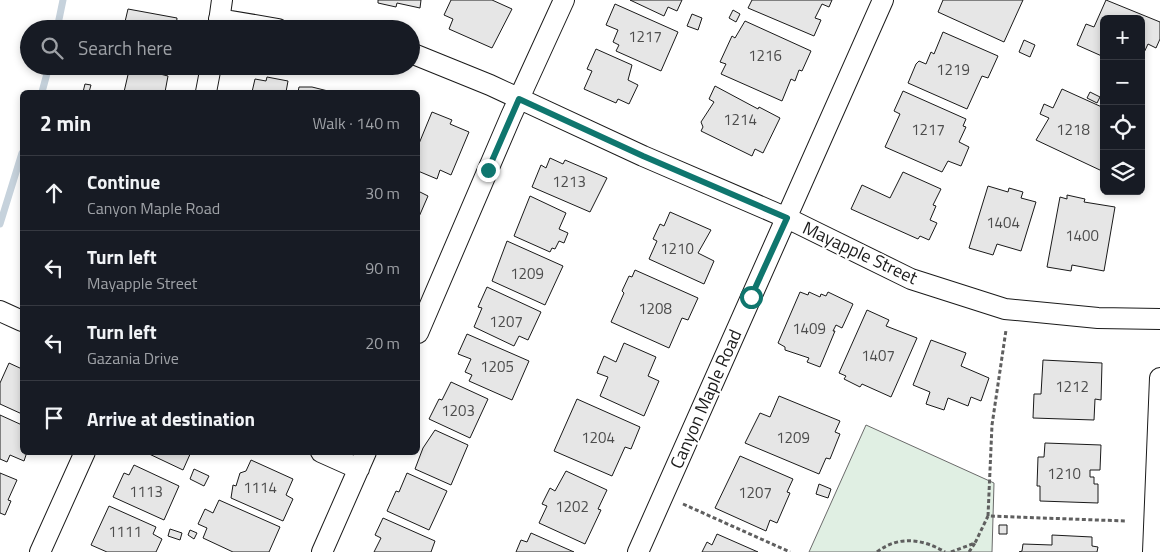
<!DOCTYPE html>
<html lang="en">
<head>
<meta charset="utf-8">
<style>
	body { margin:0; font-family:"Titillium Web",sans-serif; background:#242831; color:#f1f3f6 }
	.controls { position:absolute; right:15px; top:15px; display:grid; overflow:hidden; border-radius:8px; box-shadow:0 2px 8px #0003 }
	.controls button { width:45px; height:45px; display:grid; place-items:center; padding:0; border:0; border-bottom:1px solid #363941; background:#171b24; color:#f1f3f6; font:25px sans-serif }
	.stop { position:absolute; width:15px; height:15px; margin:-11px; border:4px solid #0f766e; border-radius:50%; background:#fff }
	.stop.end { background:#0f766e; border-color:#fff; box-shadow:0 1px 5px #0008 }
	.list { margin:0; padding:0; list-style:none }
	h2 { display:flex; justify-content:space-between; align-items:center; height:65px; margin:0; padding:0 20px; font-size:21px }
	h2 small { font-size:16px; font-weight:400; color:#9ea1a6 }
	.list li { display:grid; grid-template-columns:32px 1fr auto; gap:15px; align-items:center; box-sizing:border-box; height:75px; padding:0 20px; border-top:1px solid #363941 }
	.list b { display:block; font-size:19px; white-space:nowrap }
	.list p { margin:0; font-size:16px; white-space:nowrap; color:#9ea1a6 }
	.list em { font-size:16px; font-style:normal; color:#9ea1a6 }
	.icon { flex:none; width:28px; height:28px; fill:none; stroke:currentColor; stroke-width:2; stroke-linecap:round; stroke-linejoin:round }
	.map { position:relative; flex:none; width:1160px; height:552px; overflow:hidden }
	.search { position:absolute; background:#171b24; box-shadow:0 2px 8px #0003; left:20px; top:20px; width:400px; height:55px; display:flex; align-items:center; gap:12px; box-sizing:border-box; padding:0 18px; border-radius:28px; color:#9ea1a6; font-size:19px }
	.panel { position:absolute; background:#171b24; box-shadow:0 2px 8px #0003; left:20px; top:90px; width:400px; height:365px; border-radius:8px }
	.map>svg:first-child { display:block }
</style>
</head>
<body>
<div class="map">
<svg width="1160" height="552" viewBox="0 0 1160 552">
	<rect width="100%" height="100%" fill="#fff"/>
	<path fill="#e0efe3" stroke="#6a6a6a" d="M866,425L994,483L992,552H809Z"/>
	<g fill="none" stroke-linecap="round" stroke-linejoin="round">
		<path stroke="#c6d2dc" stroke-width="7" d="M57,29L63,0
			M42,92L49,66
			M0,224L22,153"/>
	</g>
	<path fill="#e6e6e6" stroke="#1a1a1a" d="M378,0H421L420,8L397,3L396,7L378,3Z
		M451,0H492L512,9L492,48L449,29L453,19L444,15Z
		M630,0H682L677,11L668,7L664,16Z
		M752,0H832L829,7L822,4L815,18L821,20L814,36L748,8Z
		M943,0H1023L1004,42L938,12Z
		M1106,0L1160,22V39L1156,48L1148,44L1141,59V19H1104V57L1077,45L1086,24L1094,27Z
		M615,4L678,32L661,71L616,51L619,45L613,42L618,30L606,25Z
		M128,9L177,18L176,29H120L121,25L124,26Z
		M733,10L740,14L736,22L729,18Z
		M692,14L702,18L698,30L687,26Z
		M745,21L811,51L802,71L799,70L795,81L791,79L782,101L721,74L726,64L720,62L732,36L735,38Z
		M943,32L998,56L988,78L982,76L967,109L908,83L916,64L919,61L926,64L931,52L934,54Z
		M1024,40L1035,45L1030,57L1019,52Z
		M596,49L632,65L628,80L638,85L629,104L618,99L616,103L584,89L592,71L587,69Z
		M130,66H162L160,74L168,76L165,92H124Z
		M267,77L288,81L286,92H252L255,79L266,81Z
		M85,84L91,85L89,92H83Z
		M715,86L758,109L759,107L780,118L763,153L755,149L752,156L701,131L703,127L701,122L714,102L709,99Z
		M299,87H312L332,92H298Z
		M1062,89L1104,108L1102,171L1036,140L1049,118L1040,114L1044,104L1053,108Z
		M903,91L966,119L963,126L966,127L959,142L969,147L961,166L948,161L942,172L885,147L900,114L894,111Z
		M1090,92L1100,97L1097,103L1087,98Z
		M432,112L452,120L450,124L469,132L451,175L440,170L437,179L418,171V146Z
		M550,158L563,164L565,160L607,178L590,212L532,187L541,165L546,168Z
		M903,172L941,189L933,205L936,206L930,220L937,223L929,240L920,236L918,239L851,209L862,185L890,198Z
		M988,186L1008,192L1009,188L1023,192L1021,198L1036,202L1021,251L997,244L993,255L969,248Z
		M418,191L428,196L418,219Z
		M1067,195L1085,199L1084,202L1115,207L1104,271L1072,265L1071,271L1047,267L1060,197L1067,199Z
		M530,196L566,213L559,229L568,233L564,243L559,241L555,249L552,248L550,252L514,236Z
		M670,212L711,230L698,253L714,261L704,284L649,259L657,241L653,239L660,224L664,226Z
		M507,241L563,266L545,305L492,281Z
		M635,270L698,298L688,320L682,318L669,348L611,322L624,293L622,291L629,276L632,277Z
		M487,287L541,312L528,340L519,336L514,346L474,327L482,308L478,307Z
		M800,292L808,295L809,292L820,297L821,294L826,296L828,292L853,304L842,328L836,325L833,331H835L820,367L807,362L809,358L785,350V347L778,343Z
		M867,310L889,320L886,326L917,338L891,397L862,384L860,387L844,379L846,376L839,373Z
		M467,334L529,361L512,400L469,381L472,375L465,372L471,359L458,354Z
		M931,340L966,353L961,366L989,378L981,401L971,397L968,406L948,398L944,410L926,404L930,392L913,385Z
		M624,343L656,357L648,376L659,381L644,416L600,396L608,377L597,373L604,356L616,362Z
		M1043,360L1102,363L1101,400L1095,399L1094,420L1033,418L1034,394H1041Z
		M9,363L22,369V414L0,404V383Z
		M451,382L488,399L470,438L429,419L439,399L442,400Z
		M779,396L840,421L835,432L840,434L830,459L826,458L819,474L745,443L760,413L770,417Z
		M577,399L640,427L631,449L625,447L612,476L554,451Z
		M0,415L22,425V452H27L24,461L10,455L7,462L0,459Z
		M435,430L468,445L451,485L415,469L423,448Z
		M1045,443L1101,445L1100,470H1090V477H1094V484H1098V503L1040,501V486H1037L1038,457H1044Z
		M145,452H191L183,470Z
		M740,456L793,479L787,492L790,493L777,523L770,520L766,531L715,508Z
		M251,460L293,479L286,495L293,499L283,521L231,498L233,485L236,486L240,473L246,471Z
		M134,465L179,486L164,520L113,497L124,473L129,475Z
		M194,469L209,476L204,486L190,479Z
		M566,471L607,490L598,509L601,510L585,544L539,523L547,506L542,504L550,488L555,491Z
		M0,473L17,480L8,500L11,501L5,515L0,513Z
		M407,473L447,491L429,530L387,511L396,491L399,492Z
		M819,484L831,489L828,498L816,494Z
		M219,500L280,527L269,552H233L203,538L207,528L198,524L205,509L213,513Z
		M109,506L156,527L153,534L162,539L156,552H107L91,545Z
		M383,518L435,541L431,552H374L381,538L375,535Z
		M999,525H1007V534H999Z
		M170,529L182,533L180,540L168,536Z
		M190,530L197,533L194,539L188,535Z
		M531,533L574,552H516L521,540L527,542Z
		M717,534L758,552H702L707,542L712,545Z
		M1052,535L1092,537V546L1098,547L1097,552H1019L1022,551L1023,544L1052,545Z"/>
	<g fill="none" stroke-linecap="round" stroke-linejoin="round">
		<defs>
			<path id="street" d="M219,19L278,29
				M218,29L222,0
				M411,53L490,85L643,156L787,218L911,279L1005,309L1098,318L1160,319
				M206,92L211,66
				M0,311L22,321
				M418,333L511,116L564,0
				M321,452L359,469
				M40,552L85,452
				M322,552L366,452
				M638,552L883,0
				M1153,552L1160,378"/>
		</defs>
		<use href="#street" stroke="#1a1a1a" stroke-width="22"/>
		<path stroke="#5f5f5f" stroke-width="3" stroke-dasharray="4 2.5" stroke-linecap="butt" d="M683,504L790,552
			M988,516L992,425L1006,330
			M877,552C899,535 923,539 945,552
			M951,552L975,543L988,516L1125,521
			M969,552L975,543"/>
		<use href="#street" stroke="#fff" stroke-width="20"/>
	</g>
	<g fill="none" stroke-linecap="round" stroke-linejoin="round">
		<path stroke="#0f766e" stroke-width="6" d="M488,170L519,99L643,156L787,218L751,297"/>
	</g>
	<g text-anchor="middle" stroke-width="4" stroke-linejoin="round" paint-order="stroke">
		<g font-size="15" fill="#4d4d4d">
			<text x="645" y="42">1217</text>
			<text x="765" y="61">1216</text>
			<text x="953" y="75">1219</text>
			<text x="740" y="125">1214</text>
			<text x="928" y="135">1217</text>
			<text x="1073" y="135">1218</text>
			<text x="569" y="187">1213</text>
			<text x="1003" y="228">1404</text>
			<text x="1082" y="241">1400</text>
			<text x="677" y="254">1210</text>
			<text x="527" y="279">1209</text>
			<text x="655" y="314">1208</text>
			<text x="506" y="327">1207</text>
			<text x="809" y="334">1409</text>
			<text x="878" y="361">1407</text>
			<text x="497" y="372">1205</text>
			<text x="1072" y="392">1212</text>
			<text x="458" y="416">1203</text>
			<text x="598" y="443">1204</text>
			<text x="793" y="443">1209</text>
			<text x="1064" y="479">1210</text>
			<text x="260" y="493">1114</text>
			<text x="146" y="497">1113</text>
			<text x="755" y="498">1207</text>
			<text x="572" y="512">1202</text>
			<text x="125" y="537">1111</text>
		</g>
		<g font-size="18" fill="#1a1a1a" stroke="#fff">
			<text transform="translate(860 253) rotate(25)" y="6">Mayapple Street</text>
			<text transform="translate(706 399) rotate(-66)" y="6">Canyon Maple Road</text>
		</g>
	</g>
</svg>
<div class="controls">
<button>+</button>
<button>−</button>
<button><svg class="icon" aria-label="locate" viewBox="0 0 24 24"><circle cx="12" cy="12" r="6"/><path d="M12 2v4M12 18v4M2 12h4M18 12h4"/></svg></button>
<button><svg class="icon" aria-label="layers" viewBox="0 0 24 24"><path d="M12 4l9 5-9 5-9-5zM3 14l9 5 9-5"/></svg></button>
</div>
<div class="stop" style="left:751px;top:297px"></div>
<div class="stop end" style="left:488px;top:170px"></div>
<div class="search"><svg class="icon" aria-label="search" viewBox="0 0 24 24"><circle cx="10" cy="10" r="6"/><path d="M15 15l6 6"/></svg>Search here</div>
<section class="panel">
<h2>2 min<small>Walk · 140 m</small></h2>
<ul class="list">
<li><svg class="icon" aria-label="ahead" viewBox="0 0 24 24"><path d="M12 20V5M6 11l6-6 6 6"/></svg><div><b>Continue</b><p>Canyon Maple Road</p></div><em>30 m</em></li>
<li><svg class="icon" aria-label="left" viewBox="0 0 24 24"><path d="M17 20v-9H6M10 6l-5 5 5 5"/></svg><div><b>Turn left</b><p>Mayapple Street</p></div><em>90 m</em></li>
<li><svg class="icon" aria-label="left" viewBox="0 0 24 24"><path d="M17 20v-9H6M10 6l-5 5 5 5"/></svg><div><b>Turn left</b><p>Gazania Drive</p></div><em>20 m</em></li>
<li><svg class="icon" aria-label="arrive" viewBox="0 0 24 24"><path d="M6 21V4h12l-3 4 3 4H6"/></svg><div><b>Arrive at destination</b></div></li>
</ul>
</section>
</div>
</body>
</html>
